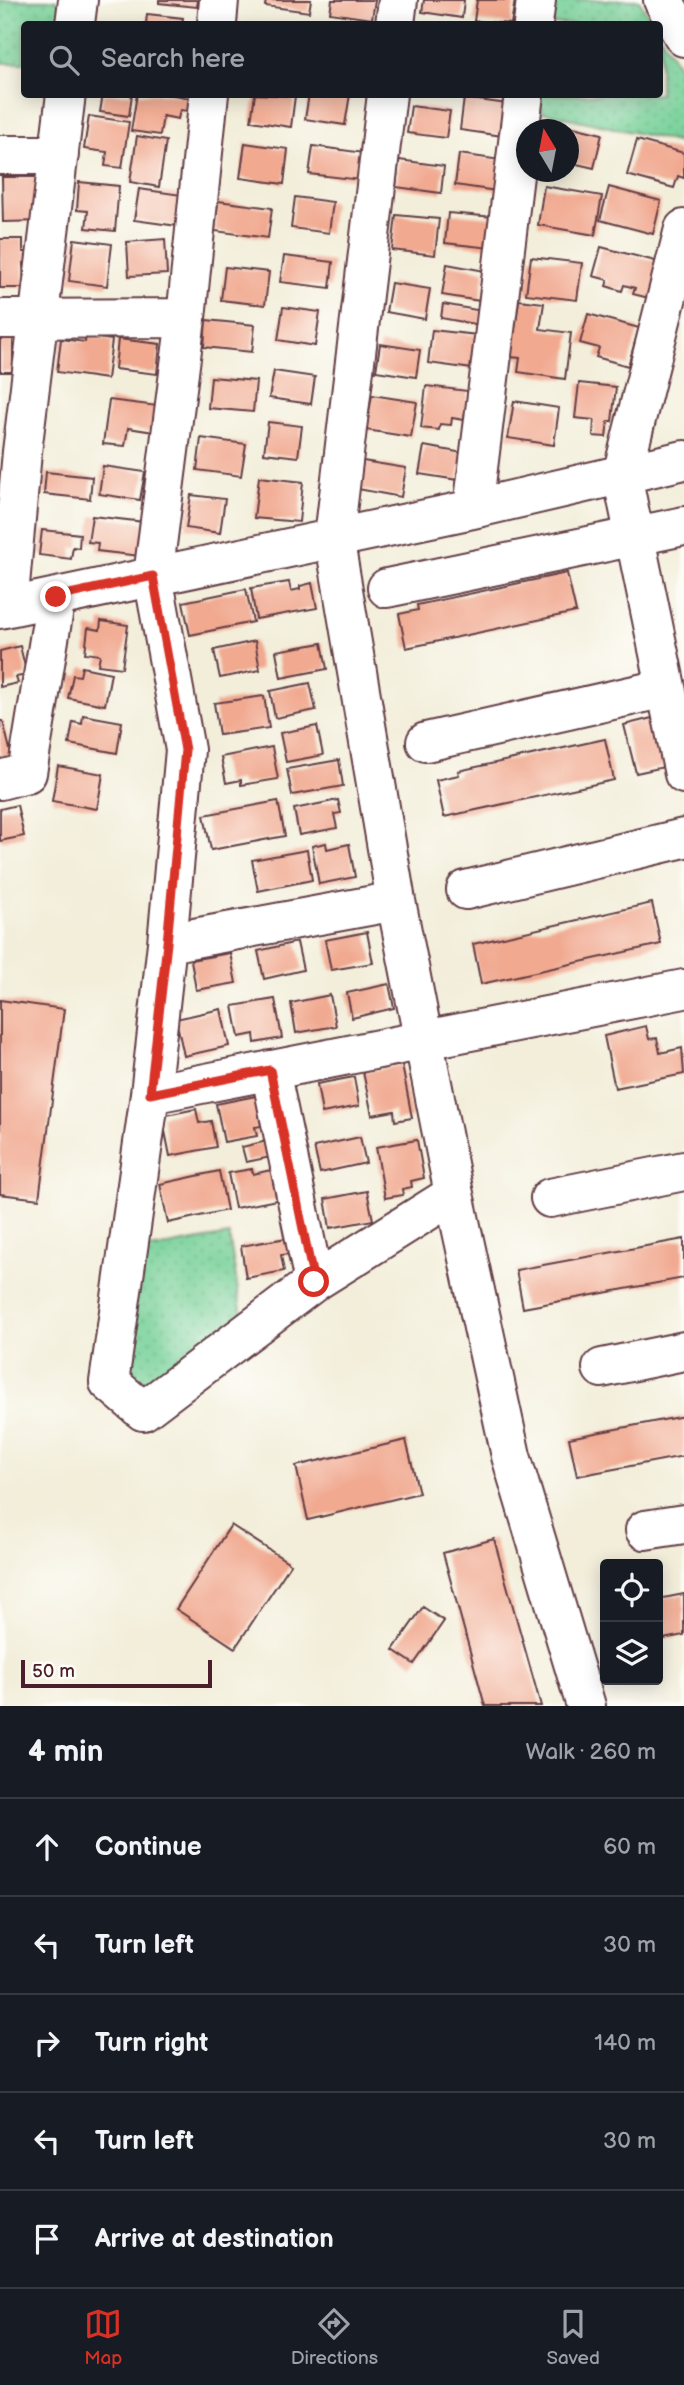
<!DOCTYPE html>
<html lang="en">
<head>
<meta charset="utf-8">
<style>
	body { margin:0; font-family:"Balsamiq Sans",sans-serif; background:#20242c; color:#f1f3f6 }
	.controls { position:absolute; right:21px; bottom:21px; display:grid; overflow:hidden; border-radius:7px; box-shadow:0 4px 18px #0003 }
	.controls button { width:63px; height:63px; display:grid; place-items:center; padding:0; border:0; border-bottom:2px solid #363941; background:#171b24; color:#f1f3f6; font:35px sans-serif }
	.compass { position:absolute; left:516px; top:119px; width:63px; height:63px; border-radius:50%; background:#171b24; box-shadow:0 4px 18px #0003; rotate:350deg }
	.scale { position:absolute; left:21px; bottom:18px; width:191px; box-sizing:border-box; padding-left:7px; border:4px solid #4a1f2b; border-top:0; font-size:19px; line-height:24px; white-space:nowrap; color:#4a1f2b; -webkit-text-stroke:5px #fdfcf7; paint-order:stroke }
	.stop { position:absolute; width:21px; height:21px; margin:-16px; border:5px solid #d93025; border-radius:50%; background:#fff }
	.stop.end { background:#d93025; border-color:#fff; box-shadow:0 2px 7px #0008 }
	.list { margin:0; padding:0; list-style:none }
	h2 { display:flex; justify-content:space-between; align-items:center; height:91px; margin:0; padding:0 28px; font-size:30px }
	h2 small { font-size:23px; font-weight:400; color:#9ea1a6 }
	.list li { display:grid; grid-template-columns:46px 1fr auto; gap:21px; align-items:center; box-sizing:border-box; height:98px; padding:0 28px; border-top:2px solid #363941 }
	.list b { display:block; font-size:26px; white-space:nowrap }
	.list em { font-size:23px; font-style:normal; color:#9ea1a6 }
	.icon { flex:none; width:38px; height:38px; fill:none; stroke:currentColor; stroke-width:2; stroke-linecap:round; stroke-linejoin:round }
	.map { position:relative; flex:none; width:684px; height:1706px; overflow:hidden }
	.search { position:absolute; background:#171b24; box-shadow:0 4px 18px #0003; left:21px; right:21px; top:21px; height:77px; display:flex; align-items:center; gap:18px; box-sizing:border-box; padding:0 24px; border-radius:7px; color:#9ea1a6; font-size:26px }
	.sheet { height:581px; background:#171b24 }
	nav { display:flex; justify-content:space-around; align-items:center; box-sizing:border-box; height:98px; border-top:2px solid #363941; background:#171b24; font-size:19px; color:#9ea1a6 }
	nav a { display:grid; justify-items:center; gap:4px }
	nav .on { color:#d93025 }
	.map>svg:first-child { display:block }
</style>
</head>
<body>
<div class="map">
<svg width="684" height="1706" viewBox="0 0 684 1706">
	<defs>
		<pattern id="park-dots" width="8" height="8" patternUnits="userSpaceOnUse" patternTransform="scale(1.75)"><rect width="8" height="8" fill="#75d097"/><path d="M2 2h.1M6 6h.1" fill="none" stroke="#67b282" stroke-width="1.8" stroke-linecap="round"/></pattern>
	</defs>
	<rect width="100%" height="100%" fill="#fdfcf7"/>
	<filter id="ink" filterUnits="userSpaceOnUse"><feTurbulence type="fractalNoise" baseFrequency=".0143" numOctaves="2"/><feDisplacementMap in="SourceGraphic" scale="14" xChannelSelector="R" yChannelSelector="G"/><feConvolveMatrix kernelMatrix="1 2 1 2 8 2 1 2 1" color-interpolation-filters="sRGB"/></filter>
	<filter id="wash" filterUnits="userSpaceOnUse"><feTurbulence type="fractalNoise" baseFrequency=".00686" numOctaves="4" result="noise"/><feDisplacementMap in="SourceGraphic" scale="28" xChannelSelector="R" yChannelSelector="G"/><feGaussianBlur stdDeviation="1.57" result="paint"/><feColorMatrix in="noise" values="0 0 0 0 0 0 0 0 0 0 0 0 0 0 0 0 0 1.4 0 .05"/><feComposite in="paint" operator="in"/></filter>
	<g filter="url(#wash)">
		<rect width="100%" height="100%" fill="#f3eeda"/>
		<path fill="url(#park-dots)" stroke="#607861" stroke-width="2" d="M0,0H56L65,12L63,24H24V63H0Z
			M545,0H639L654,24H542Z
			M660,35L684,77V130L681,143L533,110L535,95L660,94Z
			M229,1235L245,1334L143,1411L109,1382L127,1253Z"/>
		<g id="blocks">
			<path fill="#f1a990" d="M159,0H198L197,7L159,3Z
				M266,0H311L309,12L265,6Z
				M332,0H375L372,19L330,13Z
				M424,0H464L462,18L422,12Z
				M477,0H515L511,24L474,21Z
				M147,14L183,18L182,24H146Z
				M103,94H132L129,116L100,112Z
				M137,94H168L191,98L189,111L180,110L178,119L163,116L160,135L131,131Z
				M255,94L295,96L291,127L251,121Z
				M309,94H350L345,125L305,119Z
				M464,98L508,104L503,136L460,130Z
				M411,106L450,111L446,138L407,133Z
				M89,116L129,122L122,168L105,166L107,152L84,149Z
				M557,123L602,134L594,168L568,162V130H555Z
				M137,136L166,141L159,187L130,182Z
				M637,140L684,153V178L678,176L674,188L627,175Z
				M245,143L288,149L284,184L240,178Z
				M313,146L364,153L361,180L309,174Z
				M459,154L501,160L497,191L455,185Z
				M399,160L444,166L441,193L396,187Z
				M2,177H39L40,221L3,222Z
				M79,182L119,186L115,231L86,228L88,211L77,210Z
				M544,186L602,196L595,235L538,225Z
				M609,187L661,201L653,234L600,220Z
				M139,189L182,195L178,226L134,220Z
				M295,197L333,202L329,233L291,228Z
				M218,201L272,208L268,238L215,231Z
				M448,213L494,217L491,248L445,243Z
				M396,215L439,219L435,255L392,250Z
				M0,239H23V252H29V262L23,263L24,288H0Z
				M74,239L112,244L107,286L69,281Z
				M165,239L167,274L129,276L127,242Z
				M601,247L663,263L653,299L633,294L635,288L624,285L622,291L606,286L608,280L593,276Z
				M284,256L333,262L330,288L280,282Z
				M531,257L582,263L577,300L526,294Z
				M447,264L485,271L480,301L442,295Z
				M225,267L269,272L265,305L221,300Z
				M391,283L430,289L425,319L386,312Z
				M519,300L544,303L540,329L571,333L565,379L518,372L520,358L511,357Z
				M443,304L482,311L480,325L441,318Z
				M283,307L320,312L315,346L278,340Z
				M588,314L639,328L628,366L596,357L599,348L580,343Z
				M206,320L255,325L252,352L204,347Z
				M432,330L477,335L473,369L428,363Z
				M86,336L112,340L107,379L57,372L61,339L85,342Z
				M0,338H13V372H0Z
				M118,339L160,344L157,374L115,369Z
				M380,344L420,350L416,377L376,371Z
				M274,371L315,377L311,404L269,398Z
				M211,377L256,381L253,412L208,408Z
				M579,383L616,387L612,421H608L606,437L593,436L594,420L575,418Z
				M426,386L468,391L464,420L452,418L451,425L440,424L439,430L421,428Z
				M372,395L417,402L411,437L366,430Z
				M109,400L158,406L154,432L128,428L125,446L103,444Z
				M514,401L559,408L554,445L508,438Z
				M268,422L302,426L298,457L264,453Z
				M201,438L246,444L241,476L197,470Z
				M424,446L463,453L458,480L419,474Z
				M363,461L406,468L401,497L358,489Z
				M103,466L145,472L140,500L99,494Z
				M46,472L92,477L90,499L44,494Z
				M259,477L303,482L299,522L254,518Z
				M191,495L225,499L220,533L186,528Z
				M92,516L144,522L140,556L97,551L98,543L88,542Z
				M42,530L80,534L79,548L73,547L71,559L39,555Z
				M567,573L576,612L406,648L399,614L418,610L417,605Z
				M289,582L291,591L300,589V586L312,583L317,608L256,619L251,588Z
				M246,589L253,622L190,635L183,602Z
				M101,621L128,625L122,668L98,665L100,655L85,653L88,628L100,630Z
				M255,641L260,670L220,678L214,650Z
				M322,643L327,669L281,678L276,651Z
				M20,646L27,675L16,677L18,683L0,687V651Z
				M82,667L111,673L105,705L68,698L73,675L80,676Z
				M310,683L316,710L275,718L270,691Z
				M264,696L269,728L219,735L214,703Z
				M83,715L122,722L117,753L69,744L73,722L82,724Z
				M652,718L664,767L636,773L624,725Z
				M0,721H3L12,758L0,761Z
				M317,726L323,755L286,762L280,733Z
				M605,739L614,780L444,817L436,780L459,775L458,771Z
				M272,747L278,779L241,785V780L226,783L221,757Z
				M339,760L343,786L292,795L287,769Z
				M58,766L103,774L97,809L52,801Z
				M338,800L341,813L334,814L337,828L299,835L294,809Z
				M278,801L285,836L211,850L204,815Z
				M17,805L24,836L0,841V809Z
				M326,843L327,849L349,844L355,877L319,884L312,846Z
				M307,850L312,880L258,891L252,860Z
				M652,903L661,944L481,984L473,944Z
				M367,932L373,963L331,970L325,940Z
				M297,942L303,970L264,979L258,951Z
				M230,953L236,983L196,990L191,960Z
				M389,984L394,1008L352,1018L347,993Z
				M330,995L336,1026L296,1033L291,1003Z
				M275,999L282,1038L255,1043L254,1034L239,1037L233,1006Z
				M0,1000L64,1009L39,1199L0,1194Z
				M221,1009L229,1046L184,1056L176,1019Z
				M646,1026L649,1039L657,1038L660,1053L682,1048L684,1074L615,1088L604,1036Z
				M402,1065L412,1118L395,1121L394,1111L372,1115L363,1072Z
				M354,1077L359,1106L322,1113L317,1084Z
				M256,1096L261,1126L255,1127L257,1136L224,1142L216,1104Z
				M196,1109L199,1123L211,1121L216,1147L170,1156L162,1116Z
				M360,1137L366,1163L320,1173L314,1147Z
				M417,1140L424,1178L411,1181L412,1187L402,1189L403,1195L385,1198L376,1147Z
				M267,1141L271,1157L246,1162L242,1147Z
				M252,1169L253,1174L271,1170L277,1200L235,1208L228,1173Z
				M219,1171L227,1210L168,1223L160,1184Z
				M367,1191L373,1220L330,1228L325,1199Z
				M287,1238L290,1254L281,1255L284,1271L246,1278L241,1246Z
				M684,1239V1278L523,1308L516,1270Z
				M684,1416V1456L577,1476L569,1438Z
				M406,1440L419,1493L308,1520L296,1466Z
				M231,1525L291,1564L235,1648L176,1609Z
				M494,1539L541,1706H485L443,1553Z
				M684,1594V1635L658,1640V1599Z
				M423,1607L444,1621L414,1664L393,1650Z"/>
		</g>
	</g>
	<g filter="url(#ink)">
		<use href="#blocks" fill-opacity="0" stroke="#633e45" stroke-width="2"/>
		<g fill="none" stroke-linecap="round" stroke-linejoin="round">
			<defs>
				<path id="minor" d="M663,0L684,37
					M75,24L78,0
					M217,24L219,0
					M395,24L398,0
					M533,24L536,0
					M209,94L186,318L153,576L185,750L167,943L150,1094L109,1382L143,1411L314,1282L454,1194
					M387,94L334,537L396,901L454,1194L511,1456L586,1706
					M0,155H59
					M684,229L622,475L684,774
					M0,319L186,318
					M473,509L524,94
					M387,588L684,526
					M8,607L22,452L66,94
					M0,609L473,509L684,460
					M426,742L666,688
					M0,780L27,773L56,597
					M466,890L684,838
					M167,943L396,901
					M270,1070L314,1282
					M150,1094L684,989
					M550,1198L684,1171
					M602,1368L684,1351
					M645,1530L684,1524"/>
			</defs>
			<use href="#minor" stroke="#633e45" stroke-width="42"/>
			<use href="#minor" stroke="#fff" stroke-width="38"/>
		</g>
	</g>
	<g fill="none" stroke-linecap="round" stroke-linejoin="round" filter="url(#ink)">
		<path stroke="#d93025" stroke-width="9" d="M56,597L153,576L185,750L167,943L150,1094L270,1070L314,1282"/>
	</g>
</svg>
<div class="controls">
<button><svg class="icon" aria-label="locate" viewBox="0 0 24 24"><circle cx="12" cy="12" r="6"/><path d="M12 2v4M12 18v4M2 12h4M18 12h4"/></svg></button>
<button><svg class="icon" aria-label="layers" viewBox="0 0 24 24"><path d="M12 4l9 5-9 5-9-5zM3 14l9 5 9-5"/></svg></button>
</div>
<svg class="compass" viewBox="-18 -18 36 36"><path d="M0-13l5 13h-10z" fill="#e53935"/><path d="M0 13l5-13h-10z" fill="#9ea1a6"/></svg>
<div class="scale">50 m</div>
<div class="stop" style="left:314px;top:1282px"></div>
<div class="stop end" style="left:56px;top:597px"></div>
<div class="search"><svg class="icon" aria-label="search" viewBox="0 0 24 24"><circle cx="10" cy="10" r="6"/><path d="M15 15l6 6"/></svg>Search here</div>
</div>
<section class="sheet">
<h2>4 min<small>Walk · 260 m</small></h2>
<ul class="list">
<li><svg class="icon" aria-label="ahead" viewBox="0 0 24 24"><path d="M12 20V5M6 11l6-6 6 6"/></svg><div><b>Continue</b></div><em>60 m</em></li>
<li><svg class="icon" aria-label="left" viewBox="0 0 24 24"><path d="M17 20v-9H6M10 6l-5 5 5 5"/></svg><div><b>Turn left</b></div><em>30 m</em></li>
<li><svg class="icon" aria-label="right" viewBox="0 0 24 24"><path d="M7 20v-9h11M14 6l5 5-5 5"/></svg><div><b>Turn right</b></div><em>140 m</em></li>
<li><svg class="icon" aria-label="left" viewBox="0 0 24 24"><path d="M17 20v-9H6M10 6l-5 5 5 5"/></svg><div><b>Turn left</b></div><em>30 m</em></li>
<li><svg class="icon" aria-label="arrive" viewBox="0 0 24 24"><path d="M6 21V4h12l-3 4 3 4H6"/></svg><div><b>Arrive at destination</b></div></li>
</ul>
</section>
<nav>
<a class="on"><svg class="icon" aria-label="map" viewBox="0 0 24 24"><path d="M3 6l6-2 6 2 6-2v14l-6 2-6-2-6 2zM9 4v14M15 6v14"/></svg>Map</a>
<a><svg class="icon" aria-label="directions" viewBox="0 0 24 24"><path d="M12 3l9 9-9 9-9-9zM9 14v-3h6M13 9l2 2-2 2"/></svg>Directions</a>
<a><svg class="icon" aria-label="saved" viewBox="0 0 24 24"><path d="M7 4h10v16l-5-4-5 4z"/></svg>Saved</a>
</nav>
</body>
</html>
